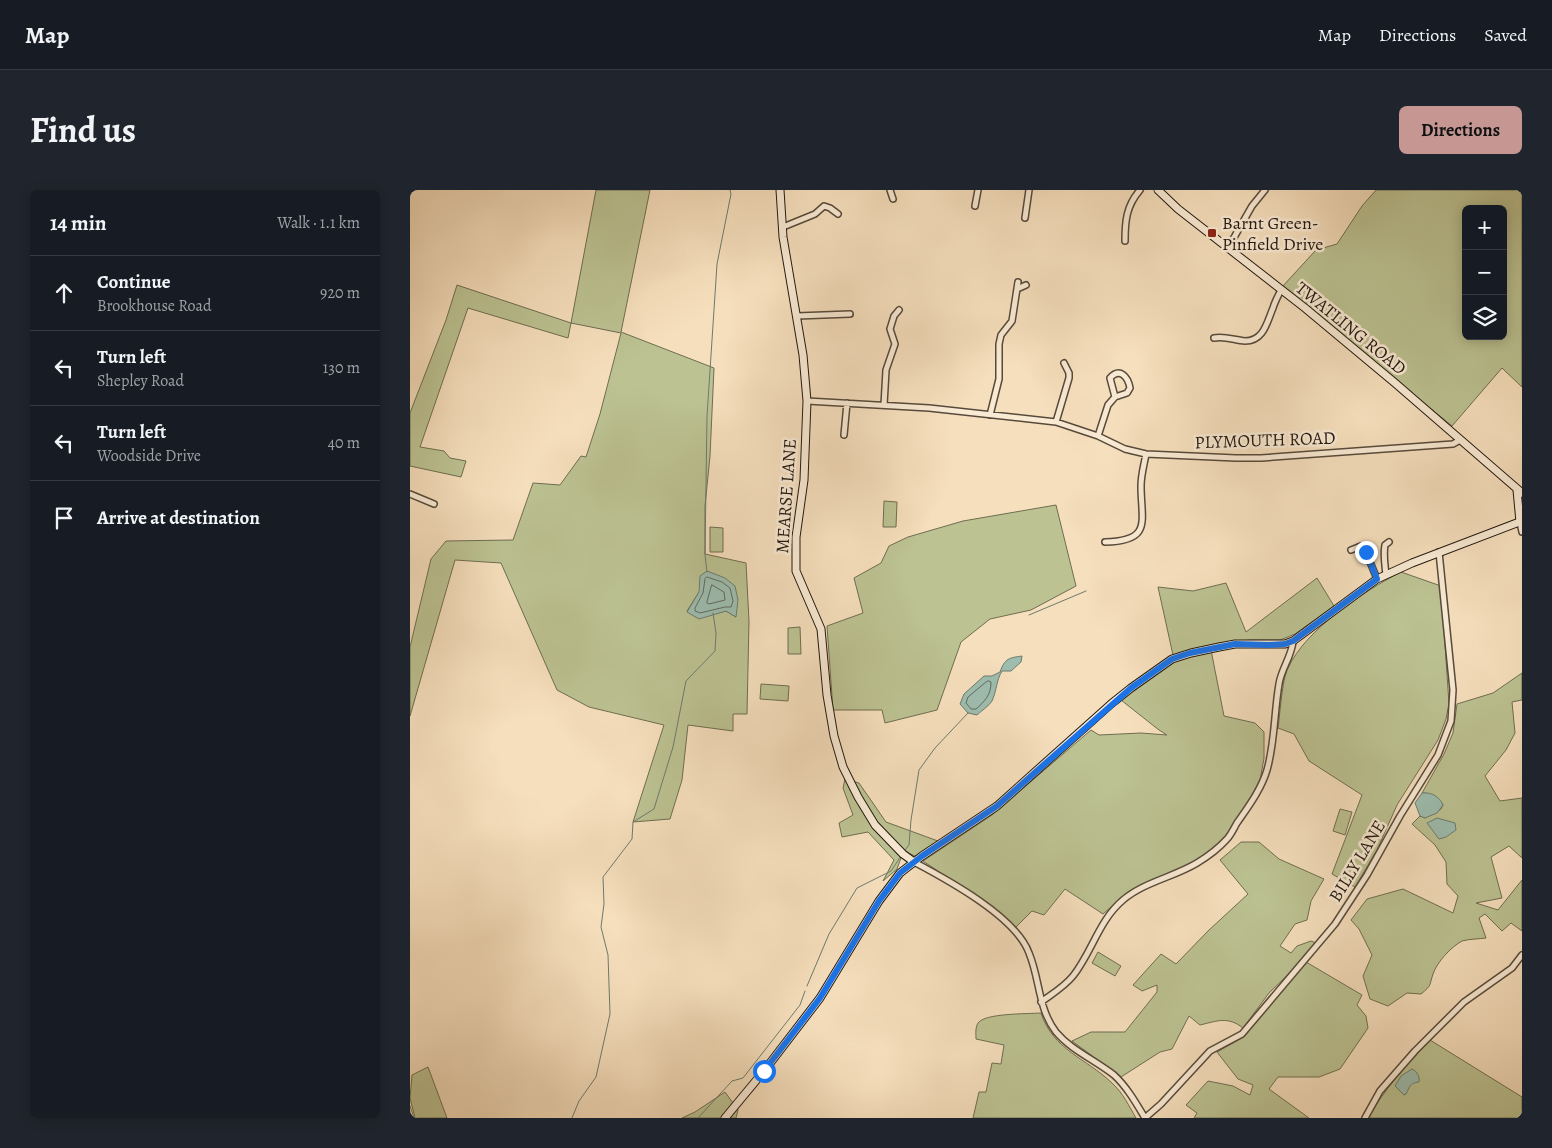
<!DOCTYPE html>
<html lang="en">
<head>
<meta charset="utf-8">
<style>
	body { margin:0; font-family:Alegreya,serif; background:#20242c; color:#f1f3f6 }
	.controls { position:absolute; right:15px; top:15px; display:grid; overflow:hidden; border-radius:8px; box-shadow:0 2px 12px #0003 }
	.controls button { width:45px; height:45px; display:grid; place-items:center; padding:0; border:0; border-bottom:1px solid #363941; background:#171b24; color:#f1f3f6; font:25px sans-serif }
	.stop { position:absolute; width:15px; height:15px; margin:-11px; border:4px solid #1a73e8; border-radius:50%; background:#fff }
	.stop.end { background:#1a73e8; border-color:#fff; box-shadow:0 1px 5px #0008 }
	.list { margin:0; padding:0; list-style:none }
	h2 { display:flex; justify-content:space-between; align-items:center; height:65px; margin:0; padding:0 20px; font-size:21px }
	h2 small { font-size:16px; font-weight:400; color:#9ea1a6 }
	.list li { display:grid; grid-template-columns:32px 1fr auto; gap:15px; align-items:center; box-sizing:border-box; height:75px; padding:0 20px; border-top:1px solid #363941 }
	.list b { display:block; font-size:19px; white-space:nowrap }
	.list p { margin:0; font-size:16px; white-space:nowrap; color:#9ea1a6 }
	.list em { font-size:16px; font-style:normal; color:#9ea1a6 }
	.icon { flex:none; width:28px; height:28px; fill:none; stroke:currentColor; stroke-width:2; stroke-linecap:round; stroke-linejoin:round }
	.map { position:relative; flex:none; width:1112px; height:928px; overflow:hidden; border-radius:8px }
	header { display:flex; align-items:center; gap:30px; box-sizing:border-box; height:70px; padding:0 25px; background:#171b24; border-bottom:1px solid #363941 }
	header strong { font-size:24px }
	nav { display:flex; gap:28px; margin-inline-start:auto; font-size:18px }
	.intro { display:flex; align-items:center; justify-content:space-between; box-sizing:border-box; height:120px; padding:0 30px }
	h1 { margin:0; font-size:35px }
	.button { padding:12px 22px; border-radius:8px; background:#c59692; color:#111; font-size:18px; font-weight:700 }
	main { display:flex; gap:30px; padding:0 30px }
	aside { flex:1; background:#171b24; border-radius:8px; box-shadow:0 2px 12px #0003 }
	.map>svg:first-child { display:block }
</style>
</head>
<body>
<header>
<strong>Map</strong>
<nav><a>Map</a><a>Directions</a><a>Saved</a></nav>
</header>
<div class="intro"><h1>Find us</h1><a class="button">Directions</a></div>
<main>
<aside>
<h2>14 min<small>Walk · 1.1 km</small></h2>
<ul class="list">
<li><svg class="icon" aria-label="ahead" viewBox="0 0 24 24"><path d="M12 20V5M6 11l6-6 6 6"/></svg><div><b>Continue</b><p>Brookhouse Road</p></div><em>920 m</em></li>
<li><svg class="icon" aria-label="left" viewBox="0 0 24 24"><path d="M17 20v-9H6M10 6l-5 5 5 5"/></svg><div><b>Turn left</b><p>Shepley Road</p></div><em>130 m</em></li>
<li><svg class="icon" aria-label="left" viewBox="0 0 24 24"><path d="M17 20v-9H6M10 6l-5 5 5 5"/></svg><div><b>Turn left</b><p>Woodside Drive</p></div><em>40 m</em></li>
<li><svg class="icon" aria-label="arrive" viewBox="0 0 24 24"><path d="M6 21V4h12l-3 4 3 4H6"/></svg><div><b>Arrive at destination</b></div></li>
</ul>
</aside>
<div class="map">
<svg width="1112" height="928" viewBox="0 0 1112 928">
	<rect width="100%" height="100%" fill="#f6dfbd"/>
	<filter id="stains"><feTurbulence type="fractalNoise" baseFrequency=".004" numOctaves="4"/><feColorMatrix values="0 0 0 0 .2 0 0 0 0 .09 0 0 0 0 .02 0 0 0 .5 -.17"/></filter>
	<radialGradient id="worn" r=".72"><stop offset=".6" stop-color="#630" stop-opacity="0"/><stop offset="1" stop-color="#630" stop-opacity=".3"/></radialGradient>
	<path fill="#bcc292" stroke="#6f6d51" fill-rule="evenodd" d="M186,0H240L211,142L304,178L300,266L295,316V364L336,373L339,431L337,524H323V541L278,535L272,590L260,629L223,632L254,535L179,517L147,500L91,373L45,370L0,526V457L21,369L36,351L103,350L123,293L150,295L171,266L176,267L190,224L211,143L161,133L158,148L58,118L10,257L34,261L40,268L56,271L51,287L0,276V223L36,130L47,95L161,133ZM289,402L326,427L316,421L303,424L277,421Z
		M966,0H1112V197L1092,178L1042,236L872,97L906,60L927,54L952,16ZM1056,19H1093V146H1056Z
		M474,311L487,312L486,337H473Z
		M646,315L666,396L621,420L580,429L551,452L527,520L475,533L472,520H423L417,436L453,423L444,388L471,373L479,356L498,347L553,331Z
		M300,337L313,338V362H300Z
		M991,382L1031,396L1039,514L1036,529L1028,550L987,615L967,660L945,697L922,684L952,605L899,571L884,544L868,538C870,524 872,490 878,478C896,439 954,401 991,382Z
		M907,388L924,416L885,444L870,450H840L809,453L763,465L748,397L783,401L816,393L836,442Z
		M390,437L391,464H378V438Z
		M801,460L814,526L845,533L854,542V568L850,591L826,632L812,650L787,671L718,702L693,724L655,699L634,725L622,721L606,737L580,716L513,671L582,625L681,540L689,545L731,543L757,545L749,540L711,510L768,469Z
		M1112,483V510L1102,512L1105,543L1096,560L1075,586L1090,611L1112,608V668L1099,656L1081,667L1092,708L1066,713L1088,720L1112,690V741L1101,733L1092,741L1075,724L1069,728L1076,748C1069,749 1059,749 1052,751C1041,757 1027,772 1023,784C1019,796 1022,795 1011,804L997,803L978,816L960,809L953,786L962,765L949,739L941,730L957,709L993,699L1043,723L1048,706L1037,694L1036,672L1025,655L1002,634L1010,626L1015,628L1031,619L1033,615C1029,607 1021,603 1012,603L1034,564L1043,543L1047,514L1083,503Z
		M351,494L379,496L378,511L350,509Z
		M435,589L449,593L476,632L528,651L505,666L496,662L492,665L487,679L473,691L484,670L458,642L432,647L429,633L443,625L433,598Z
		M930,619L942,622L935,645L923,641Z
		M831,652H849L869,669L914,689L901,711L897,730L885,734L870,756L881,763L887,756L901,751L906,753L893,770L859,803L833,838C818,826 807,831 790,835L779,826L762,859L750,862L711,887L662,851L681,842H715L747,802V795L732,801L723,795L751,764L766,774L798,741L838,704L810,670Z
		M688,762L711,776L705,786L682,773Z
		M896,772L952,805L947,815L956,826L958,838L930,879L909,887H868L859,899L899,928H784L787,923L776,915L798,891L823,896L840,905L843,895L828,889L807,862L834,847Z
		M631,823C643,860 676,868 702,893C713,903 719,916 726,928H563L569,902H576L582,873L591,874L594,855L566,849C566,844 565,838 568,833C575,823 617,824 631,823Z
		M1020,850L1112,907V928H958C975,898 997,875 1020,850Z
		M18,877L37,928H5L0,908L2,885Z
		M315,902L328,920L326,928H272L285,922Z"/>
	<path fill="#9dbdaf" stroke="#6c7b6f" d="M297,381L315,388L325,396L328,410L326,427L316,421L289,429L277,422L289,402L290,386Z
		M612,466L611,472L601,481H592C586,491 587,500 582,511C579,516 571,521 567,525L558,523L550,514L554,504L574,486H582L590,482C595,468 599,468 612,466Z
		M1012,603C1021,602 1029,606 1033,615L1027,623L1015,628L1010,626L1005,613Z
		M1027,628L1045,633L1046,640L1036,647L1029,649L1017,633Z
		M1002,879C1007,881 1010,887 1009,892C999,893 1000,897 996,904L994,905L985,896L991,886Z"/>
	<g fill="none" stroke-linecap="round" stroke-linejoin="round">
		<path stroke="#606a60" stroke-width="1" d="M297,387L312,392L320,398L323,411L321,417H315L290,423L285,421V418L293,403L295,389Z
			M302,395L314,402L315,410L299,414L297,413Z
			M579,491L581,492C581,505 575,511 566,519H561L556,513L558,507L576,492Z"/>
		<path stroke="#6c7b6f" stroke-width="1" d="M297,382L295,365L297,226L307,74L321,4L320,0
			M619,425L676,401
			M495,660L499,655L501,630L509,580L525,558L558,523
			M397,796L419,744L447,698L481,681L491,666
			M0,916L4,928
			M162,928L169,911L186,887L200,824L198,765L191,737L194,714L193,687L222,649L223,632L244,619L263,557L276,491L305,461L306,443L303,423
			M288,928L322,891L333,888L390,815L395,801"/>
		<defs>
			<path id="street" d="M480,0L483,9
				M565,16L568,0
				M615,28L619,0
				M373,37L405,24L414,16L420,18L428,24
				M715,51C715,32 716,16 730,0
				M818,58L842,16L855,0
				M607,99L616,95
				M387,126L440,124
				M804,148C815,146 824,150 835,151C854,151 857,132 863,118C865,111 868,106 871,100
				M397,211L519,218L646,232L688,246L715,259L736,264L826,268H851L1043,254L1050,250
				M474,215L476,180L485,154L480,139L484,126L489,120
				M580,225L589,189V154L591,145L602,131L608,92
				M646,232L659,188V183L654,173
				M434,245L437,213
				M688,246L698,215L705,207L700,188C710,177 718,187 720,198L717,203L705,207
				M0,304L24,314
				M1110,332L1112,342
				M695,352C743,351 731,331 731,296C731,285 734,275 736,264
				M941,360L951,356L956,362L967,389
				M976,385C975,374 973,365 975,355L979,352
				M504,672C538,690 606,727 619,763C630,789 628,819 646,842C661,860 685,870 704,885C717,897 726,913 735,928
				M631,812C642,804 654,797 663,786C682,762 689,730 713,710C734,692 764,687 787,673C797,667 809,658 817,649C821,645 824,638 827,633C838,617 851,600 857,580C865,552 864,523 869,494C871,479 882,466 883,451
				M735,928L751,914L800,861L832,844L925,734L957,685L990,626L1028,565L1041,531L1043,500L1029,362
				M955,928L970,901L1005,861L1054,812L1102,778L1112,765"/>
			<path id="secondary" d="M370,0L373,47L393,165L397,211L394,290L386,347V381L411,439L417,505L424,546L433,577L448,607L465,635L493,664L504,672
				M748,0L768,19L895,118L985,193L1112,303
				M1107,300L1110,332
				M315,928L354,881L410,808L469,711L490,683L512,666L587,616L701,514L721,498L762,469L781,463L809,457L825,454H875L883,451L967,389L1002,373L1112,331"/>
		</defs>
		<use href="#street" stroke="#574a3b" stroke-width="8"/>
		<use href="#secondary" stroke="#221810" stroke-width="9"/>
		<use href="#street" stroke="#f9ead4" stroke-width="5"/>
		<use href="#secondary" stroke="#f9ead4" stroke-width="7"/>
	</g>
	<g fill="none" stroke-linecap="round" stroke-linejoin="round">
		<path stroke="#1a73e8" stroke-width="6" d="M354,881L410,808L469,711L490,683L512,666L587,616L721,498L762,469L780,463L825,454L858,455L875,454L883,451L967,389L956,362"/>
	</g>
	<rect fill="#8f2418" stroke="#f9ead4" stroke-width="2" x="797" y="38" width="10" height="10" rx="2.5"/>
	<g text-anchor="middle" stroke-width="5" stroke-linejoin="round" paint-order="stroke">
		<g font-size="18" fill="#221810" stroke="#f9ead4" text-anchor="start">
			<text x="812" y="39">Barnt Green-<tspan x="812" dy="21">Pinfield Drive</tspan></text>
		</g>
		<g font-size="18" fill="#221810" stroke="#f9ead4">
			<text transform="translate(941 138) rotate(39)" y="6">TWATLING ROAD</text>
			<text transform="translate(855 250) rotate(-2)" y="6">PLYMOUTH ROAD</text>
			<text transform="translate(376 306) rotate(-86)" y="6">MEARSE LANE</text>
			<text transform="translate(947 671) rotate(-59)" y="6">BILLY LANE</text>
		</g>
	</g>
	<rect width="100%" height="100%" filter="url(#stains)"/>
	<rect width="100%" height="100%" fill="url(#worn)"/>
</svg>
<div class="controls">
<button>+</button>
<button>−</button>
<button><svg class="icon" aria-label="layers" viewBox="0 0 24 24"><path d="M12 4l9 5-9 5-9-5zM3 14l9 5 9-5"/></svg></button>
</div>
<div class="stop" style="left:354px;top:881px"></div>
<div class="stop end" style="left:956px;top:362px"></div>
</div>
</main>
</body>
</html>
